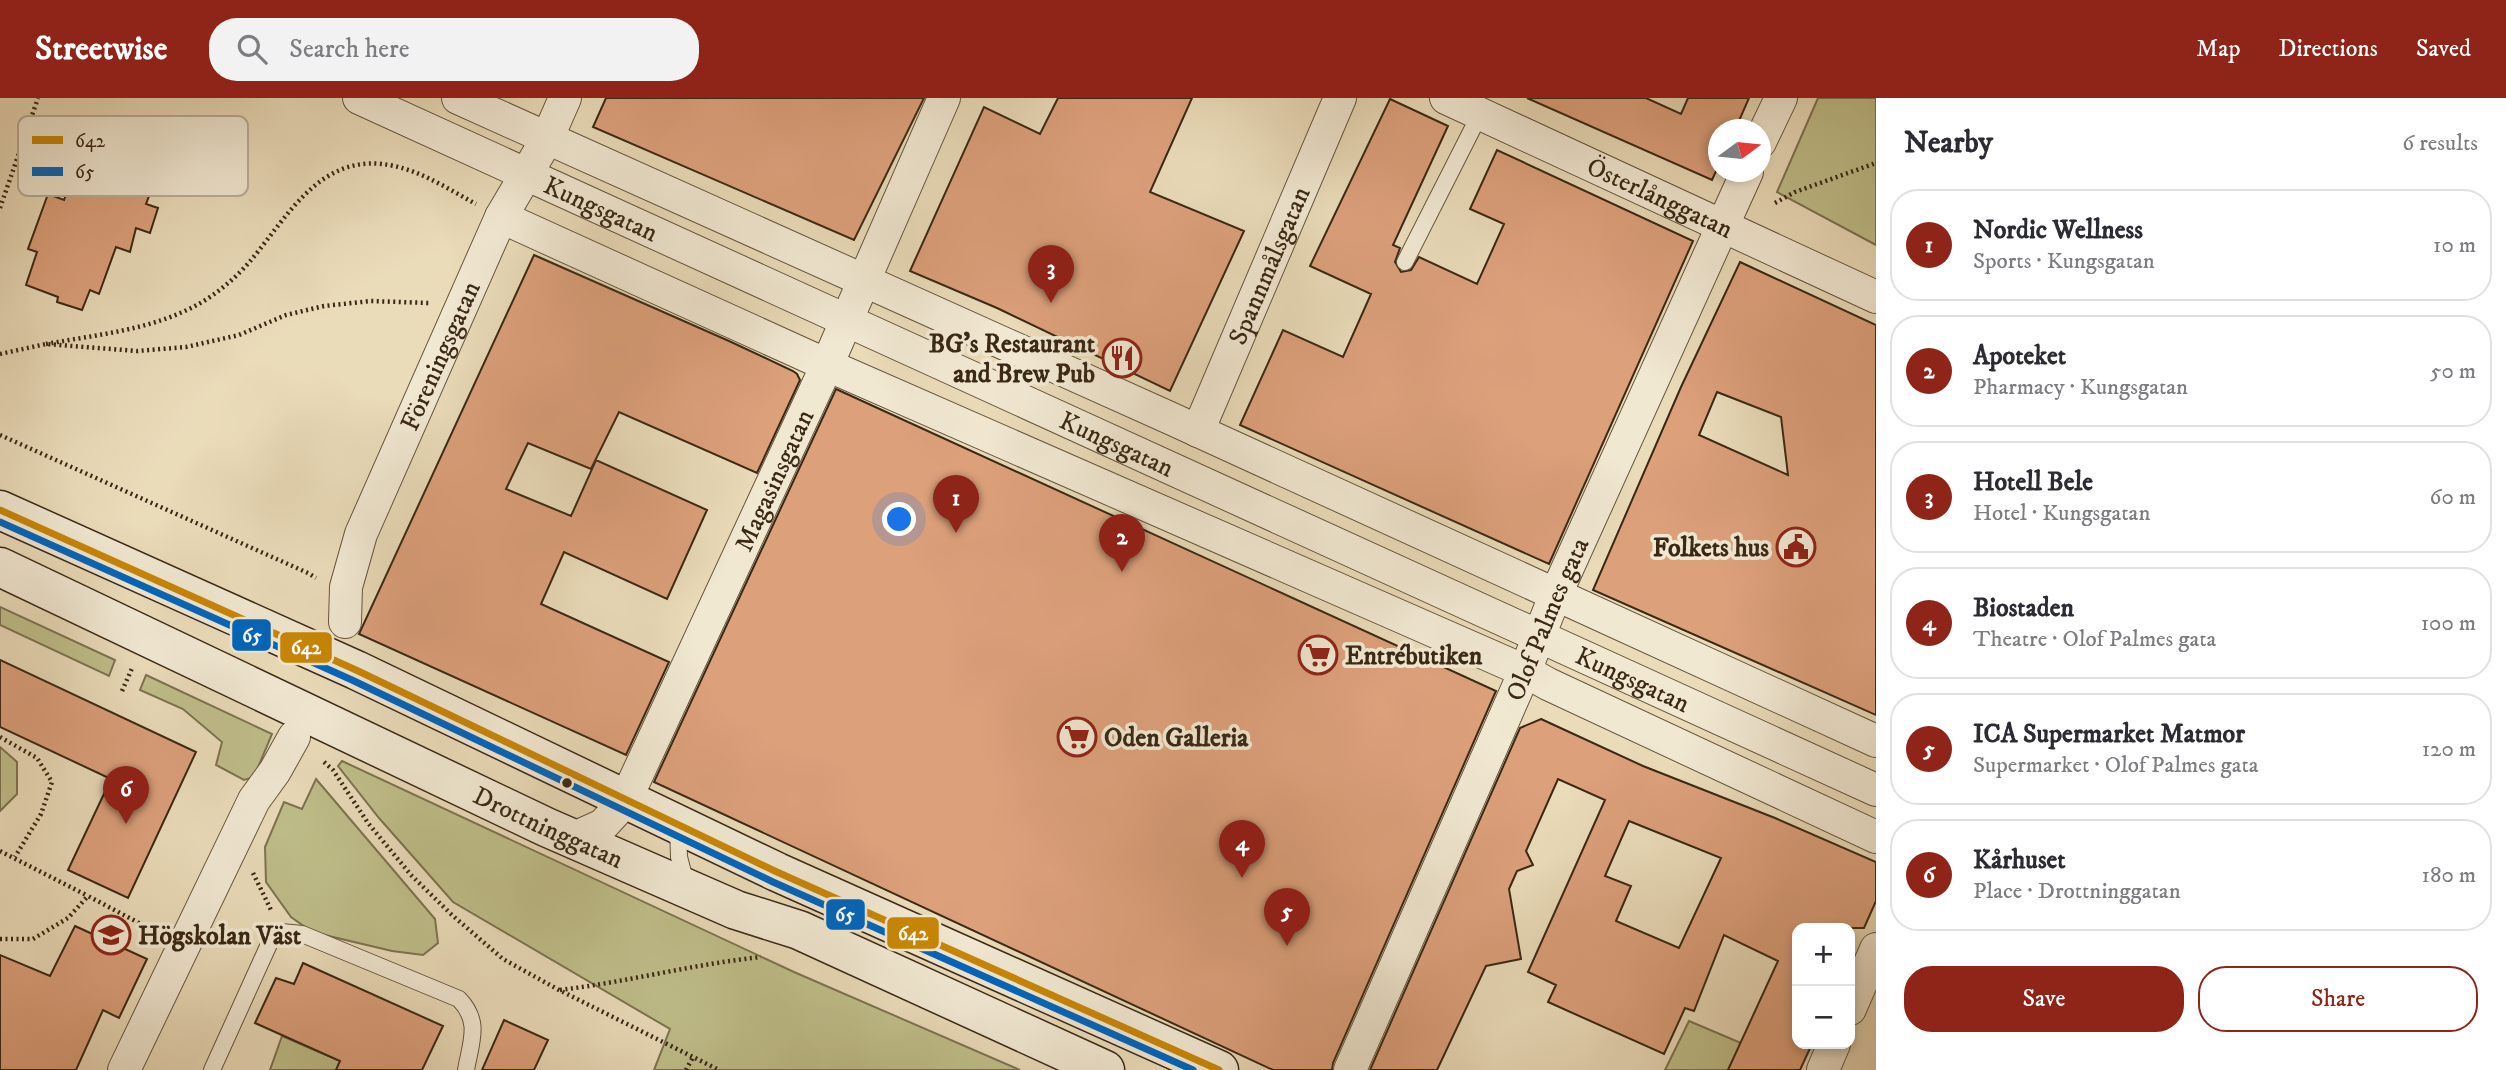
<!DOCTYPE html>
<html lang="en">
<head>
<meta charset="utf-8">
<style>
	body { margin:0; font-family:"IM FELL DW Pica",serif; background:#f2f2f3; color:#2b2b33 }
	.controls { position:absolute; right:21px; bottom:21px; display:grid; overflow:hidden; border-radius:14px; box-shadow:0 4px 10px #0003 }
	.controls button { width:63px; height:63px; display:grid; place-items:center; padding:0; border:0; border-bottom:2px solid #e1e1e2; background:#fff; color:#2b2b33; font:35px sans-serif }
	.compass { position:absolute; left:1708px; top:21px; width:63px; height:63px; border-radius:50%; background:#fff; box-shadow:0 4px 10px #0003; rotate:75deg }
	.you { position:absolute; left:900px; top:422px; width:24px; height:24px; margin:-18px; border:5px solid #fff; border-radius:50%; background:#1a73e8; box-shadow:0 0 0 10px #1a73e833 }
	.badge { display:grid; place-items:center; width:46px; height:46px; border-radius:50%; background:#8f2418; color:#fff; font-size:23px; font-weight:700 }
	.pin { position:absolute; translate:-50% -58px; filter:drop-shadow(0 2px 4px #0008) }
	.pin::after { content:''; position:absolute; top:37px; width:24px; height:21px; background:inherit; clip-path:polygon(0 0,100% 0,50% 100%) }
	.list { margin:0; padding:0; list-style:none }
	h2 { display:flex; justify-content:space-between; align-items:center; height:91px; margin:0; padding:0 28px; font-size:30px }
	h2 small { font-size:23px; font-weight:400; color:#7c7c81 }
	.list li { display:grid; grid-template-columns:46px 1fr auto; gap:21px; align-items:center; box-sizing:border-box; height:112px; margin:0 14px 14px; padding:0 14px; border:2px solid #e1e1e2; border-radius:28px }
	.list b { display:block; font-size:26px; white-space:nowrap }
	.list p { margin:0; font-size:23px; white-space:nowrap; color:#7c7c81 }
	.list em { font-size:23px; font-style:normal; color:#7c7c81 }
	.actions { display:flex; gap:14px; padding:21px 28px }
	.actions a { flex:1; padding:16px 0; border:2px solid #8f2418; border-radius:28px; text-align:center; font-size:24px; color:#8f2418 }
	.actions .main { background:#8f2418; color:#fff }
	.icon { flex:none; width:38px; height:38px; fill:none; stroke:currentColor; stroke-width:2; stroke-linecap:round; stroke-linejoin:round }
	.map { position:relative; flex:none; width:1876px; height:972px; overflow:hidden }
	header { display:flex; align-items:center; gap:42px; box-sizing:border-box; height:98px; padding:0 35px; background:#8f2418; color:#fff }
	header strong { font-size:33px }
	nav { display:flex; gap:38px; margin-inline-start:auto; font-size:24px }
	.search { width:490px; height:63px; background:#f2f2f3; display:flex; align-items:center; gap:18px; box-sizing:border-box; padding:0 24px; border-radius:28px; color:#7c7c81; font-size:26px }
	main { display:flex }
	aside { flex:1; background:#fff }
	.map>svg:first-child { display:block }
</style>
</head>
<body>
<header>
<strong>Streetwise</strong>
<div class="search"><svg class="icon" aria-label="search" viewBox="0 0 24 24"><circle cx="10" cy="10" r="6"/><path d="M15 15l6 6"/></svg>Search here</div>
<nav><a>Map</a><a>Directions</a><a>Saved</a></nav>
</header>
<main>
<div class="map">
<svg width="1876" height="972" viewBox="0 0 1876 972">
	<rect width="100%" height="100%" fill="#eadbb9"/>
	<filter id="stains"><feTurbulence type="fractalNoise" baseFrequency=".00286" numOctaves="4"/><feColorMatrix values="0 0 0 0 .2 0 0 0 0 .09 0 0 0 0 .02 0 0 0 .5 -.17"/></filter>
	<radialGradient id="worn" r=".72"><stop offset=".6" stop-color="#630" stop-opacity="0"/><stop offset="1" stop-color="#630" stop-opacity=".3"/></radialGradient>
	<path fill="#bfbe8a" stroke="#7c7350" stroke-width="2" d="M1818,0H1876V147L1777,94Z
		M0,509L115,562L109,578L0,527Z
		M146,577L272,636L254,679L244,682L216,667L222,644L183,611L140,592Z
		M0,649L17,664V696L0,713Z
		M342,663L794,874L1020,972H654L670,931L453,804L379,720L338,668Z
		M316,681L435,821L438,845L423,857L392,853L312,834L291,819L266,784L265,749L284,704L302,711Z
		M1689,923L1741,945L1728,972H1665Z
		M282,938L340,963L336,972H270Z"/>
	<path fill="#dca07b" stroke="#3a2815" stroke-width="2" fill-rule="evenodd" d="M606,0H924L854,142L593,29Z
		M1058,0H1192L1150,94L1244,133L1170,293L997,210L910,173L984,9L1040,36Z
		M1527,0H1646L1681,16L1688,0H1749L1735,32H1718V69L1712,82Z
		M1390,1L1448,28L1393,147L1400,150L1395,164L1401,174L1411,172L1419,159L1477,186L1504,126L1470,111L1497,52L1693,143L1549,466L1240,327L1283,232L1343,259L1371,196L1310,168Z
		M88,37L163,62L146,106L158,110L150,135L136,130L130,154L116,149L99,196L90,192L82,212L57,204L58,199L26,187L37,154L28,151L48,96L64,102Z
		M534,157L729,243L793,273L797,276L800,282L757,375L619,314L591,371L528,345L506,391L571,418L596,362L707,412L667,501L564,454L541,506L669,564L626,657L359,536Z
		M1740,164L1876,227V617L1593,492L1681,289ZM1717,294L1781,319L1788,377L1699,337Z
		M836,291L1496,593L1333,965L1332,972H1273L654,684Z
		M0,562L196,654L128,800L68,772L111,681L0,629Z
		M1541,621L1643,668L1775,720L1876,764V803L1864,830H1797V946H1812L1800,972H1728L1778,863L1724,837L1694,913L1685,910L1664,956L1548,904L1556,887L1528,874L1605,702L1558,681L1526,753L1533,767L1517,773L1509,791L1521,861L1486,868L1437,972H1370L1520,630ZM1629,723L1721,760L1679,850L1616,823L1631,788L1605,778Z
		M75,828L147,861L119,920L103,912L76,972H0V857L50,878Z
		M303,865L443,928L422,972H336L340,963L255,925L276,880L294,886Z
		M504,922L548,942L534,972H482Z"/>
	<g fill="none" stroke-linecap="round" stroke-linejoin="round">
		<defs>
			<path id="lane" d="M1405,164L1480,16
				M678,729L679,759L686,786
				M212,972L270,844L281,834L302,836L459,901C481,924 471,943 466,972"/>
			<g id="street">
				<path id="s1" d="M359,0L1876,692"/>
				<path d="M458,0C695,108 934,212 1172,321C1406,428 1640,537 1876,643"/>
				<path id="s2" d="M1446,0L1876,199"/>
				<path d="M1760,44L1781,0"/>
				<path d="M501,119L827,267L1525,573L1548,586L1876,739"/>
				<path id="s3" d="M1198,333L1340,0"/>
				<path id="s4" d="M345,524L346,489L361,436L501,119L547,41L565,0"/>
				<path id="s5" d="M574,740L603,727L625,703L827,267L944,0"/>
				<path d="M1850,911L1876,851"/>
				<path d="M124,972L254,702L275,673L294,639"/>
				<path id="s6" d="M1350,972L1525,573L1555,498L1747,74"/>
				<path d="M1823,972L1834,946"/>
			</g>
			<g id="secondary">
				<path d="M0,412L356,572L777,774L1219,972"/>
				<path id="s7" d="M0,469L546,729L736,812L799,832L1105,972"/>
			</g>
		</defs>
		<use href="#lane" stroke="#66553e" stroke-width="18"/>
		<use href="#street" stroke="#66553e" stroke-width="34"/>
		<use href="#secondary" stroke="#3a2815" stroke-width="41"/>
		<path stroke="#3a2815" stroke-width="4.5" stroke-dasharray="2 3.5" stroke-linecap="butt" d="M1775,105L1795,94L1876,65
			M0,110L38,0
			M46,246C95,237 150,232 195,208C216,197 237,179 252,161C290,115 323,52 394,68C423,74 450,92 476,106
			M0,256L46,246L137,253L186,249L239,237L286,217L324,208L371,203L429,205
			M0,337L308,475L316,480
			M122,593L133,568
			M0,639L37,660L52,684L41,716L15,759
			M324,664L333,672L368,725L411,777L452,817L503,861L559,892L719,972
			M0,753L88,798
			M253,775L272,814
			M0,841H33L68,820L88,798L156,834
			M560,892C627,884 694,866 761,859
			M686,972L693,959"/>
		<use href="#lane" stroke="#f1e8d2" stroke-width="16"/>
		<use href="#street" stroke="#f1e8d2" stroke-width="32"/>
		<use href="#secondary" stroke="#f1e8d2" stroke-width="38"/>
		<defs>
			<path id="bus-1" d="M0,412L356,572L777,774L1219,972"/>
			<path id="bus-2" d="M0,424L352,582L773,784L1193,972"/>
		</defs>
		<use href="#bus-1" stroke="#f1e8d2" stroke-width="12"/>
		<use href="#bus-2" stroke="#f1e8d2" stroke-width="12"/>
		<use href="#bus-1" stroke="#c88605" stroke-width="7"/>
		<use href="#bus-2" stroke="#0065bd" stroke-width="7"/>
	</g>
	<defs>
		<symbol id="restaurant-ring" viewBox="-11 -11 22 22"><circle r="9.5" fill="#f1e8d2" stroke="#8f2418" stroke-width="1.5"/><path d="M-5-6h1v4h1v-4h1v4h1v-4h1v5L-1.5 .5V6h-2V.5L-5-1ZM5-6V6H3V1.5H1.5Q1.5-4 5-6Z" fill="#8f2418"/></symbol>
		<symbol id="civic-ring" viewBox="-11 -11 22 22"><circle r="9.5" fill="#f1e8d2" stroke="#8f2418" stroke-width="1.5"/><path d="M-.6-6.5H3V-4.5H.6V-3L4-1V1h2V6H-6V1h2V-1L-.6-3ZM-1.2 2.5V6h2.4V2.5Z" fill="#8f2418"/></symbol>
		<symbol id="supermarket-ring" viewBox="-11 -11 22 22"><circle r="9.5" fill="#f1e8d2" stroke="#8f2418" stroke-width="1.5"/><path d="M-6-5.5h2.5l.6 2H6L4.5 2H-2.5L-4.4-4H-6ZM-1.5 3.2a1.3 1.3 0 1 0 .1 0ZM3 3.2a1.3 1.3 0 1 0 .1 0Z" fill="#8f2418"/></symbol>
		<symbol id="university-ring" viewBox="-11 -11 22 22"><circle r="9.5" fill="#f1e8d2" stroke="#8f2418" stroke-width="1.5"/><path d="M0-5L7-2L0 1L-7-2ZM-4 1L0 2.5L4 1V4Q0 6-4 4Z" fill="#8f2418"/></symbol>
	</defs>
	<g fill-rule="evenodd">
		<use href="#restaurant-ring" x="1100" y="238" width="44" height="44"/>
		<use href="#civic-ring" x="1774" y="427" width="44" height="44"/>
		<use href="#supermarket-ring" x="1296" y="535" width="44" height="44"/>
		<use href="#supermarket-ring" x="1055" y="617" width="44" height="44"/>
		<use href="#university-ring" x="89" y="815" width="44" height="44"/>
	</g>
	<circle fill="#3a2815" stroke="#f1e8d2" stroke-width="2.5" cx="567" cy="685" r="6"/>
	<g text-anchor="middle" stroke-width="7" stroke-linejoin="round" paint-order="stroke">
		<g font-size="26" fill="#3a2815" stroke="#f1e8d2">
			<text dy="9" stroke="none"><textPath href="#s2" startOffset="236">Österlånggatan</textPath></text>
			<text dy="9" stroke="none"><textPath href="#s1" startOffset="266">Kungsgatan</textPath></text>
			<text dy="9" stroke="none"><textPath href="#s3" startOffset="180">Spannmålsgatan</textPath></text>
			<text dy="9" stroke="none"><textPath href="#s4" startOffset="285">Föreningsgatan</textPath></text>
			<text dy="9" stroke="none"><textPath href="#s1" startOffset="833">Kungsgatan</textPath></text>
			<text dy="9" stroke="none"><textPath href="#s5" startOffset="418">Magasinsgatan</textPath></text>
			<text dy="9" stroke="none"><textPath href="#s6" startOffset="492">Olof Palmes gata</textPath></text>
			<text dy="9" stroke="none"><textPath href="#s1" startOffset="1400">Kungsgatan</textPath></text>
			<text dy="9" stroke="none"><textPath href="#s7" startOffset="607">Drottninggatan</textPath></text>
		</g>
		<g font-size="26" font-weight="bold" fill="#3a2815" stroke="#f1e8d2" text-anchor="start">
			<text x="1095" y="254" text-anchor="end">BG's Restaurant<tspan x="1095" dy="30">and Brew Pub</tspan></text>
			<text x="1769" y="458" text-anchor="end">Folkets hus</text>
			<text x="1345" y="566">Entrébutiken</text>
			<text x="1104" y="648">Oden Galleria</text>
			<text x="138" y="846">Högskolan Väst</text>
		</g>
	</g>
	<rect x="18" y="18" width="230" height="80" rx="10" fill="#f1e8d2" stroke="#baae99" stroke-width="2"/>
	<rect x="32" y="38" width="31" height="8" fill="#c88605"/>
	<rect x="32" y="69" width="31" height="9" fill="#0065bd"/>
	<g font-size="19" fill="#3a2815">
		<text x="75" y="49">642</text>
		<text x="75" y="80">65</text>
	</g>
	<g stroke="#f1e8d2" stroke-width="2.5">
		<rect x="231" y="520" width="41" height="34" rx="7" fill="#0065bd"/>
		<rect x="279" y="533" width="54" height="33" rx="7" fill="#c88605"/>
		<rect x="825" y="800" width="41" height="33" rx="7" fill="#0065bd"/>
		<rect x="886" y="818" width="54" height="34" rx="7" fill="#c88605"/>
	</g>
	<g font-size="19" text-anchor="middle" font-weight="bold" fill="#fff">
		<text x="252" y="544">65</text>
		<text x="306" y="556">642</text>
		<text x="845" y="823">65</text>
		<text x="913" y="842">642</text>
	</g>
	<rect width="100%" height="100%" filter="url(#stains)"/>
	<rect width="100%" height="100%" fill="url(#worn)"/>
</svg>
<div class="controls">
<button>+</button>
<button>−</button>
</div>
<svg class="compass" viewBox="-18 -18 36 36"><path d="M0-13l5 13h-10z" fill="#e53935"/><path d="M0 13l5-13h-10z" fill="#7c7c81"/></svg>
<div class="you"></div>
<div class="pin badge" style="left:956px;top:435px">1</div>
<div class="pin badge" style="left:1122px;top:474px">2</div>
<div class="pin badge" style="left:1051px;top:205px">3</div>
<div class="pin badge" style="left:1242px;top:780px">4</div>
<div class="pin badge" style="left:1287px;top:848px">5</div>
<div class="pin badge" style="left:126px;top:726px">6</div>
</div>
<aside>
<h2>Nearby<small>6 results</small></h2>
<ul class="list">
<li><span class="badge">1</span><div><b>Nordic Wellness</b><p>Sports · Kungsgatan</p></div><em>10 m</em></li>
<li><span class="badge">2</span><div><b>Apoteket</b><p>Pharmacy · Kungsgatan</p></div><em>50 m</em></li>
<li><span class="badge">3</span><div><b>Hotell Bele</b><p>Hotel · Kungsgatan</p></div><em>60 m</em></li>
<li><span class="badge">4</span><div><b>Biostaden</b><p>Theatre · Olof Palmes gata</p></div><em>100 m</em></li>
<li><span class="badge">5</span><div><b>ICA Supermarket Matmor</b><p>Supermarket · Olof Palmes gata</p></div><em>120 m</em></li>
<li><span class="badge">6</span><div><b>Kårhuset</b><p>Place · Drottninggatan</p></div><em>180 m</em></li>
</ul>
<div class="actions"><a class="main">Save</a><a>Share</a></div>
</aside>
</main>
</body>
</html>
